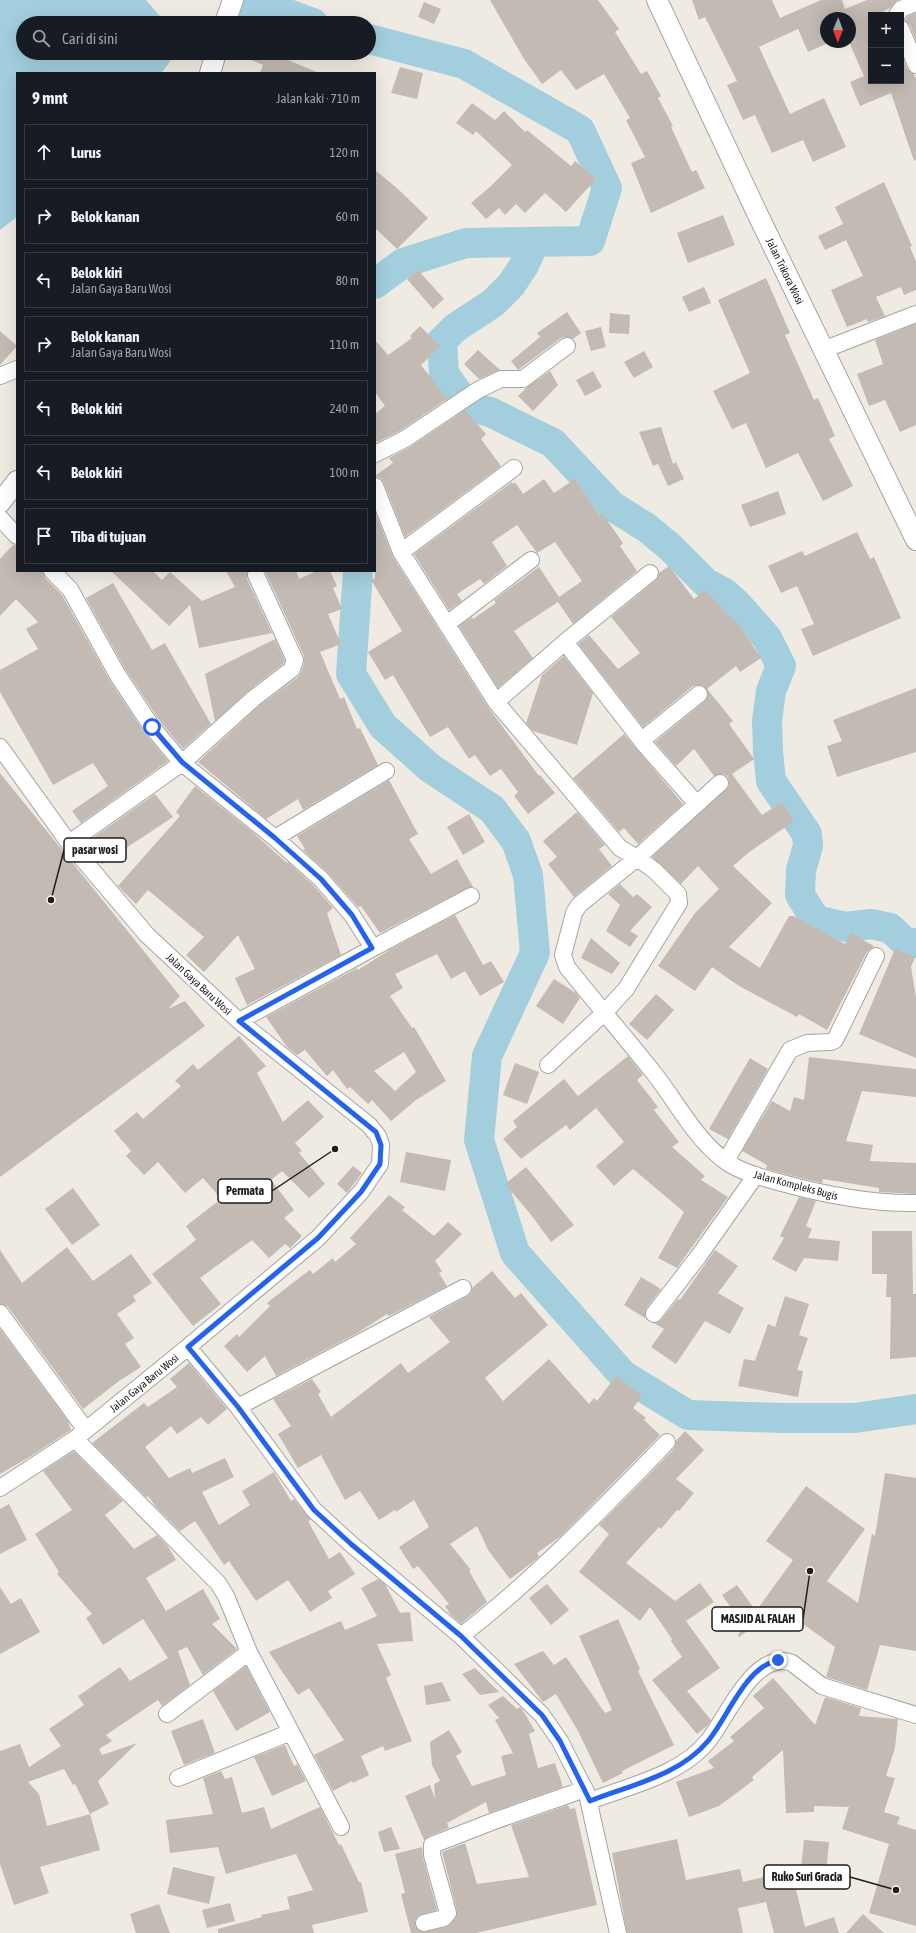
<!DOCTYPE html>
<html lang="id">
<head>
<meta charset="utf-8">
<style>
	body { margin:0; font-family:"Asap Condensed",sans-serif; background:#242831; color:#f1f3f6 }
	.controls { position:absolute; right:12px; top:12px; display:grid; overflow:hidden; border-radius:0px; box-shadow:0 4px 16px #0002 }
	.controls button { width:36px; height:36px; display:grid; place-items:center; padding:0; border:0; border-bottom:1px solid #363941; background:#171b24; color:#f1f3f6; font:20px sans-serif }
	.compass { position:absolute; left:820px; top:12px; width:36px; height:36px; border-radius:50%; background:#171b24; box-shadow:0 4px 16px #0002; rotate:181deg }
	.stop { position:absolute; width:12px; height:12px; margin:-9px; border:3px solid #2563eb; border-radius:50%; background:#fff }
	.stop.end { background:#2563eb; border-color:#fff; box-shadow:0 1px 4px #0008 }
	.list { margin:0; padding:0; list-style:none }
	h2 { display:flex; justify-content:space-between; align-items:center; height:52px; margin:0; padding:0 16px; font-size:17px }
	h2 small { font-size:13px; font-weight:400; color:#9ea1a6 }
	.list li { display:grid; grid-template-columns:26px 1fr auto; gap:12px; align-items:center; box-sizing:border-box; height:56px; margin:0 8px 8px; padding:0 8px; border:1px solid #363941; border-radius:0px }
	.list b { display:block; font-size:15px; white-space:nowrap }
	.list p { margin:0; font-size:13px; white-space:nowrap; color:#9ea1a6 }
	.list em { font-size:13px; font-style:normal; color:#9ea1a6 }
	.icon { flex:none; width:22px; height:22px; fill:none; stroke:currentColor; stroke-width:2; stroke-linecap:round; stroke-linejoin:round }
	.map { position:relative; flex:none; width:916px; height:1933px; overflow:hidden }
	.search { position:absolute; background:#171b24; box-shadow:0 4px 16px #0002; left:16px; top:16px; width:360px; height:44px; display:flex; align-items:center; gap:10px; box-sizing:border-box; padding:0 14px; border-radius:22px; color:#9ea1a6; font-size:15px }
	.panel { position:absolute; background:#171b24; box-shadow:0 4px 16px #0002; left:16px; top:72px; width:360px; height:500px; border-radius:0px }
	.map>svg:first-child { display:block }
</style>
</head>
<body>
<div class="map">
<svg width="916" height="1933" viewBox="0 0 916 1933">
	<rect width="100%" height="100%" fill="#efebe3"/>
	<path fill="#a3cedd" d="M0,0H146L166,23H23V53H177L161,73H17V217L0,230Z"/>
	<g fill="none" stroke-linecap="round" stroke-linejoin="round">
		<path stroke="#a3cedd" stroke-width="30" d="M238,0L280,11L313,23
			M369,39L464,64L580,130L607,188L590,241L466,243L403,263L375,284
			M535,242L523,267L511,285L493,303L455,328L442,341L444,374L467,406L490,412L553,443L612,506L647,528L670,547L706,583L726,594L737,604L767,638L781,666L771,691L767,721L768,752L771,781L807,834L808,846L801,870L800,895L816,920L846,927L871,924L890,928L906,943H916
			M358,571L351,674L383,726L430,768L492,809L516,841L528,875L535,953L487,1056L479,1140L515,1253L623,1375L688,1415L783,1418H855L916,1409"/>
	</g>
	<path fill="#c3bab3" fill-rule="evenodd" d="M490,0H598L619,29L615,32L641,74L647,71L661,96L658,98L673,126L671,127L692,172L696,170L705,188L651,213L631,163L645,157L626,120L630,118L604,74L576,90L561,70L542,84L524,59Z
		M692,0H772L780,18L821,0H842L845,9L867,0H898L890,8L876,15H871V81H901V54L907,69L914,74L916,79V160L914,161L891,93L860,106L850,82L864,76L849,42L850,18H826V42H830L808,52L798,29L759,47L790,114L824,98L846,147L813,162L803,140L772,153L755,115L743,120L727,85L737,81L705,17L699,20Z
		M424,2L441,9L434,24L418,17Z
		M916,13V40L910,25L905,21L907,17Z
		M235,53H271L319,73H260L263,65Z
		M400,67L423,73L417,99L391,93Z
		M472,103L495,120L504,111L525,132L527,130L571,166L575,161L596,179L566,212L545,193L525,213L516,204L505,215L499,208L486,219L471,203L491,186L512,165L476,131L473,135L456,123Z
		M375,170L398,189L428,218L397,249L375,228Z
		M884,182L912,246L910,247L916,262V290L904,295L901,287L876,297L885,316L868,322L867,319L847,327L831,290L863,276L846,240L825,250L818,236L843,224L835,207Z
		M723,215L735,245L688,263L677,233Z
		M418,270L444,299L433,309L407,279Z
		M766,278L790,333L785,335L814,400L818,398L835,436L829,439L853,486L823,501L798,453L766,468L746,423L732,429L713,391L750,373L718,300Z
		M704,287L711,303L689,312L682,297Z
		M567,312L581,333L573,339L566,337L561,338L518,370L511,361L540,337L537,333Z
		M610,313L630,315L629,334L609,333Z
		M916,324V425L900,432L885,400L869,406L857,374L883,364L875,340Z
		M420,326L440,346L421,365L447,399L400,431L377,442L375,439V414L385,406L375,392V340L388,355L412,338L410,336Z
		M601,327L606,347L591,351L585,331Z
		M0,331L17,346L0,365Z
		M478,350L500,370L479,379L464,364Z
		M644,351L653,367L634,378L624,362Z
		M550,371L558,385L533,411L518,396L527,387Z
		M593,371L602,387L585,396L576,380Z
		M465,410L486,434L481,439L501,466L405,537L384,483L381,478L375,476L393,463L389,458L410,447Z
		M661,427L673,464L676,462L684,479L668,486L658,464L653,466L639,432Z
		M544,479L554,493L575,479L599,515L602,513L623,543L620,546L637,571L573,624L558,602L514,631L533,658L498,688L459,626L472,617L473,619L496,603L494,600L539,567L559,597L582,581L555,542L537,553L517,525L492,542L507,566L484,584L480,579L457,594L462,601L449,610L414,554L512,482L513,484L515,482L523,494Z
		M778,491L786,514L750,527L741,505Z
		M375,512L393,557L488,707L539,776L540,775L555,793L528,814L514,796L518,792L501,769L490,776L475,755L469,759L448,727L430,737L393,675L385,680L368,652L402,631L371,580L375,578Z
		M857,532L870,559L874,557L901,618L813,656L801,629L814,624L797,586L781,593L768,566L802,551L805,556Z
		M13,545H17V571H43L45,578L62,595L109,679L144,732L168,761L81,823L72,811L108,786L93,763L53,785L0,692V670L38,649L26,629L38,622L16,599L0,616V559Z
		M669,566L694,599L705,590L733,621L735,619L761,658L740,672L736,666L707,689L733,721L729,724L754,759L732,774L762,815L782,802L794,821L748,853L733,866L772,903L729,947L760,968L789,916H794L845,944L851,933L874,946L867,952L827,1030L799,1014L797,1017L739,986L712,967L695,991L658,966L695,913L719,889L698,866L681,884L652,857L729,786V781L727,776L723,774L714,776L694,749L676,766L655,742L705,701L708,692L702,685L693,686L643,727L578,644L589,635L618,669L640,653L611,617L656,580L659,573Z
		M111,571H153L162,580L170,572L202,601L235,587L226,571H248L247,579L272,633L199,648L190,605L169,626Z
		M265,571H296L299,579L317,571H330L337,586L333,588L342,609L328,614L341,644L320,652L340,699L344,697L357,729L360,728L378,765L303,810L298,799L266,819L198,762L259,706L298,677L301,672L304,663V656Z
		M113,583L152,650L165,643L211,724L183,749L160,721L125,669L86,598Z
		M275,639L285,661L284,663L247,692L215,721L205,674Z
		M564,656L593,693L577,745L533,731L526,723L542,675Z
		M916,688V752L837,777L827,746L842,741L833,720Z
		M624,734L683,804L638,844L624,828L619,832L573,778Z
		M0,773L180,996L168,1009L185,1001L205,1026L0,1177Z
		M389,780L418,834L409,839L431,874L457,859L473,887L467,888L380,933L361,906L358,907L328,873L303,850L305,849L297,836Z
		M195,786L250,830L287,863L288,862L314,886L333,908L327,913L341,955L247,1005L235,978L255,969L238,935L204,972L186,955L204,937L148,890L136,904L118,886L180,816L176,812Z
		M155,794L173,817L102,864L87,842Z
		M577,812L605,845L599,849L612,866L574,897L548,864L557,857L543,841Z
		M469,814L485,842L463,855L447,827Z
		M620,884L633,897L637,894L652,907L630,931L638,936L630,947L606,931L620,905L608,894Z
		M455,915L483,965L491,961L504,982L480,996L465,971L451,979L437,954L395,974L403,988L390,996L412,1028L414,1027L446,1081L416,1100L391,1121L372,1100L368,1104L350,1087L347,1089L333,1070L327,1076L305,1050L297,1055L287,1047L266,1017L357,968L358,970L391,949ZM404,1052L416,1072L395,1091L374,1071Z
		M591,938L620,963L612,974L581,958Z
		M895,949L915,957L911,967L916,997V1058L859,1034Z
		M554,979L576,993L580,998L563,1024L536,1006Z
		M656,994L674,1010L647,1040L629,1024Z
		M239,1036L266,1066L257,1073L283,1122L308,1100L324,1117L295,1143L302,1151L299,1153L325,1184L309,1198L282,1171L271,1180L294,1210L284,1218L302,1236L290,1248L285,1244L269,1258L252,1240L200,1278L221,1304L193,1326L152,1274L196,1240L186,1226L221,1199L203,1178L185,1193L158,1162L144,1175L126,1156L131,1151L114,1131L137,1112L143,1119L181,1086L175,1081L193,1064L198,1070Z
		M628,1056L643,1075L637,1080L658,1107L654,1110L679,1142L672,1147L705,1176L701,1180L728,1197L677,1268L658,1258L684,1212L633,1169L614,1186L596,1166L624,1142L596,1108L570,1130L566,1125L521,1159L503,1139L517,1127L513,1121L564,1079L578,1096Z
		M809,1057L916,1069V1097L862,1091L846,1141L873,1145L870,1161L916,1163V1194L879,1192V1188L823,1179L822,1183L801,1178L766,1169L767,1165L742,1151L772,1101L790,1111L794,1097L804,1100Z
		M750,1058L768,1069L728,1139L709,1129Z
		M515,1063L539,1072L527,1104L503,1095Z
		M406,1152L451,1160L445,1191L400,1182Z
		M353,1166L362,1173L347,1193L337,1184Z
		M526,1167L574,1225L551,1242L532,1216L505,1184Z
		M73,1188L100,1225L72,1245L45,1209Z
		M389,1195L405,1207L402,1210L434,1236L448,1222L462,1234L435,1261L442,1271L439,1273L447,1286L389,1316L387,1314L359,1332L276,1376L265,1356L247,1372L224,1346L237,1334L239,1337L270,1306L267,1303L299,1278L310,1270L313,1274L333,1258L335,1262L356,1244L350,1238Z
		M799,1197L816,1201L806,1226L812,1229L808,1238L840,1241L838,1261L804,1258L796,1272L772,1259L784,1238L780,1236Z
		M872,1231H912L913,1294H916V1357L890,1359L891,1297H886L887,1274H872Z
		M67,1247L93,1281L131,1254L152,1283L133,1296L136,1301L117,1314L134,1338L125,1344L141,1367L119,1381L83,1409L8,1307L0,1304V1250L22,1283Z
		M715,1250L738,1266L718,1293L744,1308L730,1334L705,1321L676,1364L651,1347L664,1329L654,1323L661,1320L678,1299L680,1300Z
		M492,1271L515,1298L521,1293L548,1325L485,1378L503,1401L549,1359L589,1404L594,1398L597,1401L616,1376L642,1396L633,1408L646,1418L644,1420L660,1435L561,1536L537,1553L539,1556L538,1558L510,1579L488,1550L477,1526L450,1544L471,1570L469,1571L487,1602L461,1624L451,1615L445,1606L449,1604L418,1566L413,1569L399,1547L429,1527L414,1500L396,1512L395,1510L379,1520L360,1491L345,1500L321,1455L298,1468L278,1434L291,1426L273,1399L312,1379L321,1392L318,1394L331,1417L401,1363L408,1373L450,1342L429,1317L468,1296L471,1293L472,1288Z
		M641,1277L661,1289L646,1309L645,1318L624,1305Z
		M785,1296L809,1304L799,1335L808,1338L797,1370L803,1371L798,1397L738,1386L744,1359L755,1361L768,1324L775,1327Z
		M0,1329L68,1421L71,1430L31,1456L0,1474Z
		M189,1363L227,1409L208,1425L201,1417L177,1434L171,1426L145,1447L169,1478L190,1468L192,1473L225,1458L234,1477L202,1492L219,1525L250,1505L242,1491L274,1472L291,1501L294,1499L311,1520L308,1521L329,1559L340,1552L355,1574L328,1591L332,1598L310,1612L288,1580L256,1601L229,1561L224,1565L195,1521L180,1531L156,1507L148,1496L147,1498L92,1443L144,1403L148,1407L177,1387L170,1379Z
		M685,1431L704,1450L676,1479L694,1493L679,1511L677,1510L661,1529L659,1527L626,1563L675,1601L700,1583L714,1602L686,1621L720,1668L687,1691L711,1720L707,1726L697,1734L652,1680L682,1657L671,1641L672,1639L650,1607L640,1621L579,1572L609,1534L599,1525L674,1449L676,1441Z
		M74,1451L123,1501L105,1515L134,1549L157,1535L167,1545L176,1560L146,1578L166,1611L203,1589L220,1619L212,1624L237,1649L203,1675L187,1647L178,1651L190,1685L162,1706L158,1700L106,1735L112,1741L99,1749L102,1755L137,1743L98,1781L109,1804L90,1814L100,1850L40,1867L49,1893L14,1905L0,1864V1751L20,1744L29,1767L61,1746L49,1729L84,1705L78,1696L120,1667L130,1681L168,1658L143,1619L103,1645L86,1618L92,1614L57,1574L59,1572L35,1534L72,1510L43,1471ZM64,1769L73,1785L75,1784L90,1814L47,1826L39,1794L28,1782Z
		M885,1473L916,1478V1651L880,1645L867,1690L826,1677L835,1647L781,1608L739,1637L738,1635L744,1626L722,1595L737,1585L756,1611L793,1560L766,1541L806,1486L865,1529L827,1581L858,1603L872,1534L875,1536Z
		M9,1504L27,1540L0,1554V1509Z
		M378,1579L385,1584L400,1613L410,1612L413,1641L377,1644L391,1675L386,1678L412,1741L385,1751L383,1746L361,1756L369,1775L353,1783L352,1781L333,1791L314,1755L344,1740L309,1688L298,1695L269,1652L341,1621L345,1630L377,1616L361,1588Z
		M547,1584L569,1610L551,1625L529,1598Z
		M0,1587L11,1604L21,1598L40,1632L0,1654Z
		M618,1619L640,1669L638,1671L674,1745L622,1771L623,1773L603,1783L578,1731L556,1694L543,1702L514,1664L543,1651L554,1665L566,1657L605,1713L612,1710L579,1636Z
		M246,1666L270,1712L236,1731L213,1691Z
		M475,1668L499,1692L480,1695L462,1674Z
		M773,1678L815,1725L825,1697L861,1708L859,1716L898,1719L895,1748L886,1776L895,1778L884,1812L900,1817L897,1824L916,1830V1926L869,1913L889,1844L842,1829L849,1807L814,1806V1812L786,1813L783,1750L752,1777L754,1780L719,1806L689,1817L676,1782L714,1768L708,1761L734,1741L730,1737L764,1708L753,1696Z
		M442,1682L451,1701L426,1705L424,1686Z
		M503,1696L517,1709L520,1707L522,1709L535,1731L529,1734L538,1768L555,1763L563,1787L489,1813L486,1802L447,1823L449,1828L429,1836L424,1840L405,1796L430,1785L435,1799L434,1784L440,1781L432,1765L430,1742L449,1730L462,1752L456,1756L472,1786L506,1775L501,1756L513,1753L495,1720L499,1718L488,1705Z
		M203,1719L215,1753L184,1765L171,1731Z
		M285,1745L294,1766L297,1764L306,1781L272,1796L254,1757Z
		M221,1771L225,1779L232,1777L242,1813L264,1807L271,1829L320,1807L339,1845L341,1844L359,1882H361L368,1912L312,1925L314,1933H218V1929L262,1917L261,1915L290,1909L287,1897L313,1890L296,1854L226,1874L218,1847L170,1853L166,1820L213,1814L203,1778Z
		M568,1805L570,1809L575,1808L597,1905L476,1933H411L401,1894L405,1893L395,1854L422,1847L423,1858L437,1910L418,1916L415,1920V1926L422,1932L446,1927L455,1919L457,1911L442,1852L465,1843L477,1884L529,1877L511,1825Z
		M391,1827L400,1849L384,1852L378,1832Z
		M677,1839L686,1880L740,1869L743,1882L801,1868L804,1840L829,1842L825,1884L794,1881L805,1927L834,1917L839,1933H774L766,1902L738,1908L743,1933H627L612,1853Z
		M173,1867L215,1877L209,1904L167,1894Z
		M230,1903L235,1921L207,1928L202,1910Z
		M159,1904L170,1933H136L130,1914Z
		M863,1914L884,1933H846Z"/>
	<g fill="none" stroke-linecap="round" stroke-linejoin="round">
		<defs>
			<path id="minor" d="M897,15L901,9L916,3
				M901,29L916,65
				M823,350L916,314
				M0,376L17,369
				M375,454L405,439L478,390L501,379H523L567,346
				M514,468L401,552L496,702L620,848L637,858L654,870L678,894L679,903L626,989L604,1013L548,1065
				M375,486L401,552
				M0,518L17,536
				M52,571L70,589L117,674L152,727L182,763L275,838L321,879L352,915L373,948L471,896
				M447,624L531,560
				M565,642L645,745L697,804
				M496,702L565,642L650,573
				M642,740L699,694
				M0,747L69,843L147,935L239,1021L369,1125L378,1136L381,1145L380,1164L361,1192L318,1238L188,1347L75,1439L0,1488
				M720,783L637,858L579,905L574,913L563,955L567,967C595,1002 625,1037 653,1072C677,1102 696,1141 728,1163C744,1173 764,1178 782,1183C826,1195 870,1204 916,1203
				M275,838L386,771
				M69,843L182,763L253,699L292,669L295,660L256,575
				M239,1021L373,948
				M726,1161L790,1050L807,1043L831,1042L835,1040L876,956
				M0,1313L86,1430
				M654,1314L698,1257L756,1175
				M188,1347L238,1407L314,1510L351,1544L461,1636L542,1715L560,1741L587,1794L618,1933
				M238,1407L463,1288
				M75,1439L218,1583L226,1596L249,1652L341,1827
				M461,1636C536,1578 601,1510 667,1442
				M167,1714L249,1652
				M178,1778L291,1732
				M590,1801C629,1786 681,1775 708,1741C727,1718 754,1649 792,1663L822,1686L916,1715
				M424,1923L444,1918L448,1913L432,1855V1845L494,1821L585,1789"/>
			<path id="tertiary" d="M657,0L758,215L916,540
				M225,23L233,0
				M210,73L216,53
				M0,503L17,481"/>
		</defs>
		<use href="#minor" stroke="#a4a4a4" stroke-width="18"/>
		<use href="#tertiary" stroke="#a4a4a4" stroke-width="22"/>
		<use href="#minor" stroke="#fff" stroke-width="16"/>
		<use href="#tertiary" stroke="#fff" stroke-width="20"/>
	</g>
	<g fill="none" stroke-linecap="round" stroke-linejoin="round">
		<path stroke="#2563eb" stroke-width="5" d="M152,727L182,762L275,838L321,879L352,915L372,948L239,1021L376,1132L381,1145L380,1164L361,1192L318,1238L188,1347L238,1407L314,1510L351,1544L461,1636L542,1715L560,1741L590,1801C630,1785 679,1776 708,1741C727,1719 745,1667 778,1660"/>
	</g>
	<g text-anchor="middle" stroke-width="3" stroke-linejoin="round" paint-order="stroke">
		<g font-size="11" fill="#1d1d1d" stroke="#fff">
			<text transform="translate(785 271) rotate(64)" y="4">Jalan Trikora Wosi</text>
			<text transform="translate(199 984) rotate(43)" y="4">Jalan Gaya Baru Wosi</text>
			<text transform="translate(796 1185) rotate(15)" y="4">Jalan Kompleks Bugis</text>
			<text transform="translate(144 1383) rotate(-39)" y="4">Jalan Gaya Baru Wosi</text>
		</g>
	</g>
	<path fill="none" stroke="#1d1d1d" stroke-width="1.5" d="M51 900L64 850M335 1149L272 1191M810 1571L803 1619M896 1890L850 1877"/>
	<g fill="#1d1d1d" stroke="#fff" stroke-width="1.5">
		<circle cx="51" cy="900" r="4"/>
		<circle cx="335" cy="1149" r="4"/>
		<circle cx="810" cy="1571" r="4"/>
		<circle cx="896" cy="1890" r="4"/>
	</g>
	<g fill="#fff" stroke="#1d1d1d" stroke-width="1.5">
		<rect x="64" y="838" width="62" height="24" rx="4"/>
		<rect x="218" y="1179" width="54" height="24" rx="4"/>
		<rect x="712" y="1607" width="91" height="24" rx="4"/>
		<rect x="764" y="1865" width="86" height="24" rx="4"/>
	</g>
	<g font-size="12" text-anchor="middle" font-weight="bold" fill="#1d1d1d">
		<text x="95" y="854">pasar wosi</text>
		<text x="245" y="1195">Permata</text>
		<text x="758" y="1623">MASJID AL FALAH</text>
		<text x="807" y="1881">Ruko Suri Gracia</text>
	</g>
</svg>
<div class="controls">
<button>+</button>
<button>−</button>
</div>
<svg class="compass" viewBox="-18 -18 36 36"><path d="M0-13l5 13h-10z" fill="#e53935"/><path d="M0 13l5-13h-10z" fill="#9ea1a6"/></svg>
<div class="stop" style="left:152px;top:727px"></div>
<div class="stop end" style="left:778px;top:1660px"></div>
<div class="search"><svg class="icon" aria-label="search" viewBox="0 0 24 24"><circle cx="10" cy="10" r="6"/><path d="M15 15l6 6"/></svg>Cari di sini</div>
<section class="panel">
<h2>9 mnt<small>Jalan kaki · 710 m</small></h2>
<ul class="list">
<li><svg class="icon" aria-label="ahead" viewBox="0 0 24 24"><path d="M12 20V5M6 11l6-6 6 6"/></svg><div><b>Lurus</b></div><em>120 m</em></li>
<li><svg class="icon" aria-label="right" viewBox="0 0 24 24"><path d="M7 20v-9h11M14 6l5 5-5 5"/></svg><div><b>Belok kanan</b></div><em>60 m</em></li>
<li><svg class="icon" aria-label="left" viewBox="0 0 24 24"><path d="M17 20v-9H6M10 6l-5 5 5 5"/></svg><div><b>Belok kiri</b><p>Jalan Gaya Baru Wosi</p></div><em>80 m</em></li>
<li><svg class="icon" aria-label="right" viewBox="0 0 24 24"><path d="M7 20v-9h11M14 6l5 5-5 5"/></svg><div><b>Belok kanan</b><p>Jalan Gaya Baru Wosi</p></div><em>110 m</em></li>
<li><svg class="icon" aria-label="left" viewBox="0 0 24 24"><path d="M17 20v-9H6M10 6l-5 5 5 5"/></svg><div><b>Belok kiri</b></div><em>240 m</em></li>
<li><svg class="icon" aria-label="left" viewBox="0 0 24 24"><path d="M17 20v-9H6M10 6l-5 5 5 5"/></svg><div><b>Belok kiri</b></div><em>100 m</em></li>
<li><svg class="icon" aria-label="arrive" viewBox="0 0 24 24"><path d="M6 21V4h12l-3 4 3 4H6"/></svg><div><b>Tiba di tujuan</b></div></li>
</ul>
</section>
</div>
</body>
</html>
